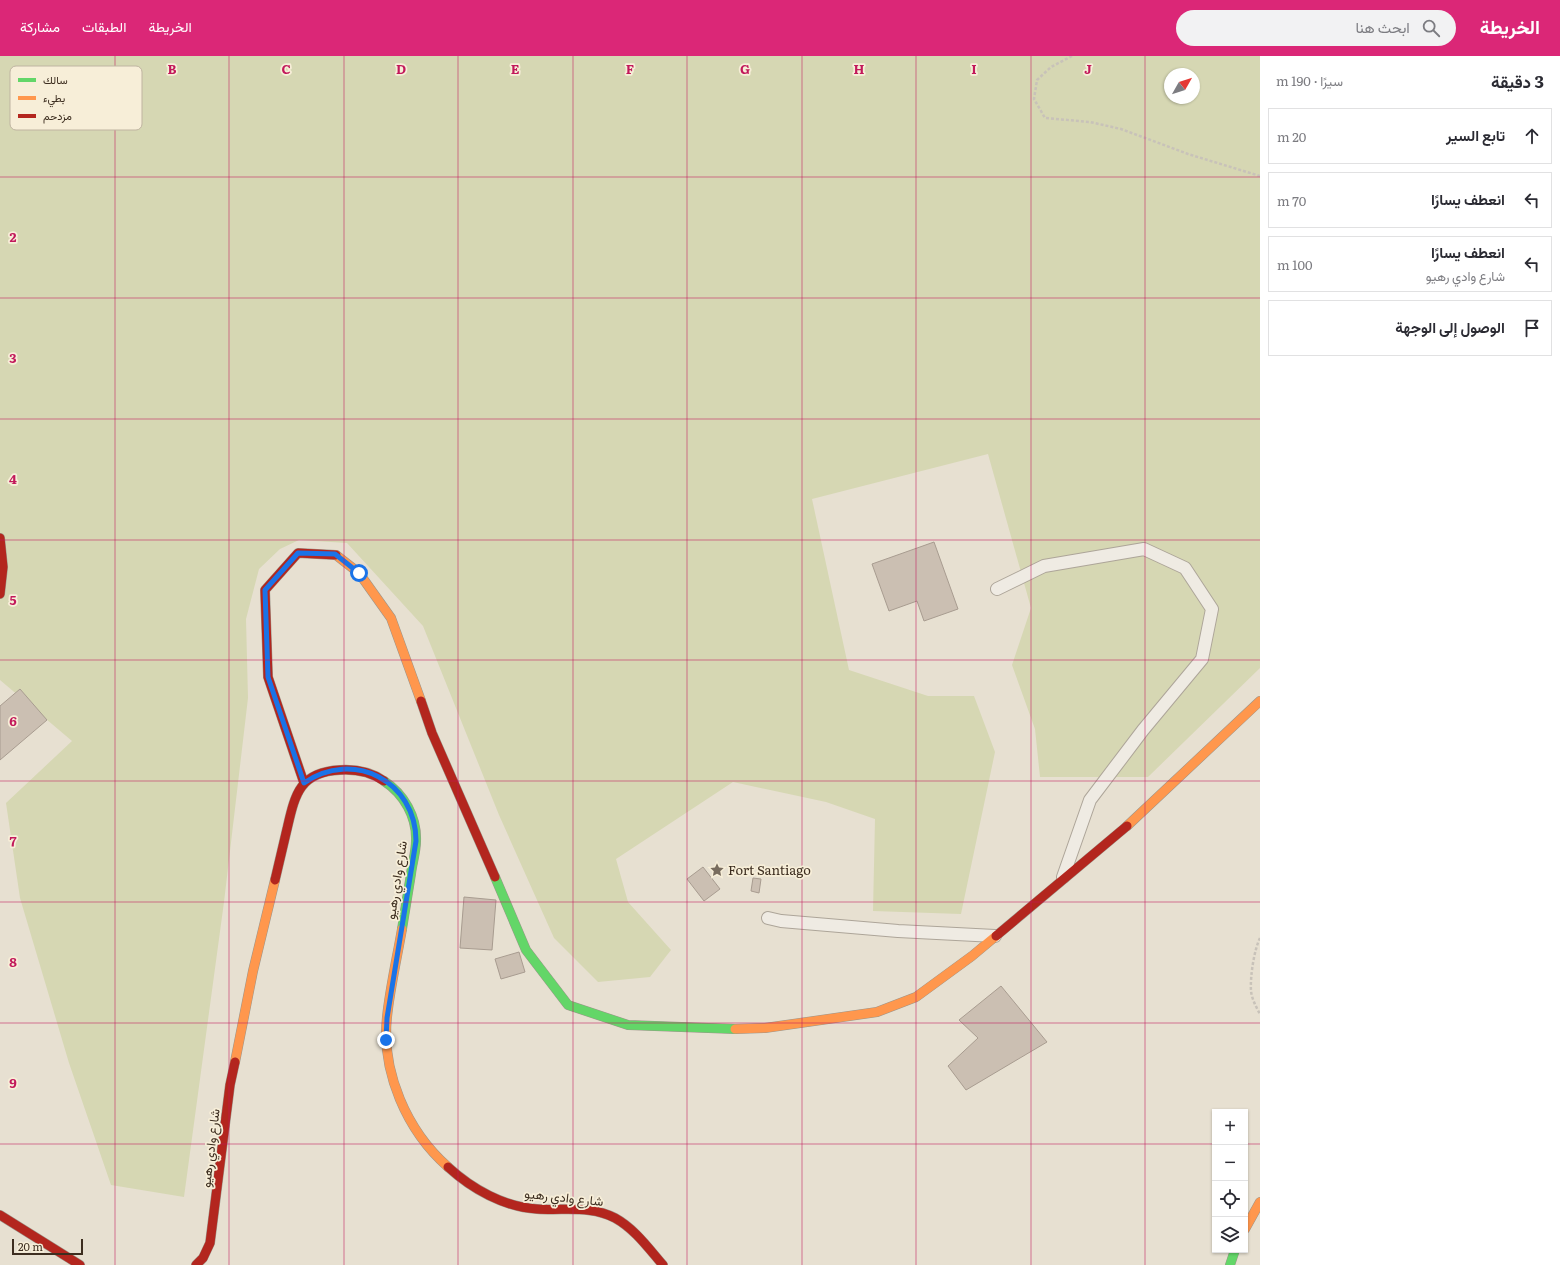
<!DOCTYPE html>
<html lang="ar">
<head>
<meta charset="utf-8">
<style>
	body { margin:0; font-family:Literata,Vazirmatn,serif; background:#f2f2f3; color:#2b2b33; direction:rtl }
	.controls { position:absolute; right:12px; bottom:12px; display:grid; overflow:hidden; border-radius:0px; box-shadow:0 1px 3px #0004 }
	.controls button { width:36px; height:36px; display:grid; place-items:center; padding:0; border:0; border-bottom:1px solid #e1e1e2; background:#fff; color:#2b2b33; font:20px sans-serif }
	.compass { position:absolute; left:1164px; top:12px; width:36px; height:36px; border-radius:50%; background:#fff; box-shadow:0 1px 3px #0004; rotate:51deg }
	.scale { position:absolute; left:12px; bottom:10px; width:71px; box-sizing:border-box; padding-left:4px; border:2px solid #3d2e20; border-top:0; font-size:11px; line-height:14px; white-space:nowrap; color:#3d2e20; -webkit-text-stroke:3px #f7eed8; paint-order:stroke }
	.stop { position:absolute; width:12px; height:12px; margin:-9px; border:3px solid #1a73e8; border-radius:50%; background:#fff }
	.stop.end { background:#1a73e8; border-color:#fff; box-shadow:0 1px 4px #0008 }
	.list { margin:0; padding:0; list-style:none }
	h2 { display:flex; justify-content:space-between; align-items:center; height:52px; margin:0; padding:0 16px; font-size:17px }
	h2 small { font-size:13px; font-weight:400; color:#7c7c81 }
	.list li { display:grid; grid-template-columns:26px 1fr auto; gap:12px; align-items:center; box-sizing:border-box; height:56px; margin:0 8px 8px; padding:0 8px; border:1px solid #e1e1e2; border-radius:0px }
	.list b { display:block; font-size:15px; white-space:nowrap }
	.list p { margin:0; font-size:13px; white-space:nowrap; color:#7c7c81 }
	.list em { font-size:13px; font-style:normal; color:#7c7c81 }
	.icon { flex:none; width:22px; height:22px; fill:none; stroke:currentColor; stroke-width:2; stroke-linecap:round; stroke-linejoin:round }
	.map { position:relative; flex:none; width:1260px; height:1209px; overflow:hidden; direction:ltr }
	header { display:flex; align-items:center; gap:24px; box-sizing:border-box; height:56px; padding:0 20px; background:#db2777; color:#fff }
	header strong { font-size:19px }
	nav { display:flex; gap:22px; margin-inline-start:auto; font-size:14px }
	.search { width:280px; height:36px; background:#f2f2f3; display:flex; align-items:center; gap:10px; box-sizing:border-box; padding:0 14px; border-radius:22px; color:#7c7c81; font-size:15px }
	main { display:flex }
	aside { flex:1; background:#fff }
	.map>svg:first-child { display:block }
</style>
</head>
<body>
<header>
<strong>الخريطة</strong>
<div class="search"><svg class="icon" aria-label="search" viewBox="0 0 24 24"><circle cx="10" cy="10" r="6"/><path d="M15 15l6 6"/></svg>ابحث هنا</div>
<nav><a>الخريطة</a><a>الطبقات</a><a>مشاركة</a></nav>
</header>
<main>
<aside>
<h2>3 دقيقة<small>سيرًا · 190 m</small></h2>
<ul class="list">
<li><svg class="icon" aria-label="ahead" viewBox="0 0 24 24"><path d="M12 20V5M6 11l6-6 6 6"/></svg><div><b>تابع السير</b></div><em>20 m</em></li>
<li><svg class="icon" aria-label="left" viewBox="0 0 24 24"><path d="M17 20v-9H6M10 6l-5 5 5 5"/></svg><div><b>انعطف يسارًا</b></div><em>70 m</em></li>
<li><svg class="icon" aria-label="left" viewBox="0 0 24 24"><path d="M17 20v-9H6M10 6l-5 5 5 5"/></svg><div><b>انعطف يسارًا</b><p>شارع وادي رهيو</p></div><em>100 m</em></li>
<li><svg class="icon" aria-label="arrive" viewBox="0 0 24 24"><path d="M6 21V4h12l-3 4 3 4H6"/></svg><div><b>الوصول إلى الوجهة</b></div></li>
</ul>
</aside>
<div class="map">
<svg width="1260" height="1209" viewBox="0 0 1260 1209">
	<rect width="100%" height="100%" fill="#e7e0d1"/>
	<path fill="#d6d7b3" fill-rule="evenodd" d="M0,0H1260V612L1148,721H1040L1035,673L1012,609L1031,552L988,398L812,443L849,614L928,640H974L995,696L961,858L873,855L875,763L826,746L733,726L616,803L628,846L671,894L650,921L598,926L554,882L499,759L423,570L347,487L299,484L280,493L259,513L246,563L248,642L224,846L184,1141L111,1129L69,1007L20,842L6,747L72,685L0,624ZM1170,18H1194V42H1170Z"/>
	<path fill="#cbbfb2" stroke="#a89c90" d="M934,486L958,553L924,565L917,545L889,555L872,508Z
		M20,633L47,664L0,704V650Z
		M703,811L720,833L704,845L687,823Z
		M753,822L761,823L759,837L751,835Z
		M464,841L496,844L492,894L460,892Z
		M519,896L525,916L501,923L495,903Z
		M1001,930L1047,986L966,1034L948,1010L978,982L959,964Z"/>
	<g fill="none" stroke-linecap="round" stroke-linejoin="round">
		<defs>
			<path id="lane" d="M997,533L1044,510L1144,493L1185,512L1212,553L1202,603L1143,674L1090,744L1063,821
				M768,862L781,865L898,875L995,880"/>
			<path id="fast" d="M384,725C404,738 417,761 416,785C416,796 412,808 411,818C408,837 405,855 402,873
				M495,821L526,894L568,949L628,969L735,973
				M1230,1209L1235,1194"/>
			<path id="slow" d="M336,499L359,517L391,562L421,645
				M1127,770L1260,645
				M402,873C397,902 390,932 387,961C381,1016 407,1075 448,1111
				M735,973L765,972L877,956L916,941L972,900L996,880
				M235,1006L253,915L275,824
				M1245,1173L1260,1146"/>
			<path id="jam" d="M0,482L3,511L0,538
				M421,645L432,677L495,821
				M304,727L268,621L265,534L298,497L336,499
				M275,824C279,807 283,790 287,773C295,739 299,716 340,714C356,713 371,716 384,725
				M996,880L1127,770
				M448,1111C472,1133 504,1151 537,1153C564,1155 591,1149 615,1162C635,1173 649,1193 663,1209
				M0,1159L80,1209
				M196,1209L203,1202L210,1187L230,1029L235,1006"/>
		</defs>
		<use href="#lane" stroke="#ada599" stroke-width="14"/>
		<use href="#fast" stroke="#9c958a" stroke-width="10"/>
		<use href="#slow" stroke="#9c958a" stroke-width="10"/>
		<use href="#jam" stroke="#9c958a" stroke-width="10"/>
		<path stroke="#c8c2b9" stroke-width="2.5" stroke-dasharray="3 2" stroke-linecap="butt" d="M1072,0L1051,11L1037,24L1034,43L1045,62L1090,66L1121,73L1188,98L1260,120
			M1260,882C1254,894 1250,921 1251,935C1252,943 1256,951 1260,958"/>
		<use href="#lane" stroke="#efebe3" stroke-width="12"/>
		<use href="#fast" stroke="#63d668" stroke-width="9"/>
		<use href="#slow" stroke="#ff974d" stroke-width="9"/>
		<use href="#jam" stroke="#b3261e" stroke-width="9"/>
	</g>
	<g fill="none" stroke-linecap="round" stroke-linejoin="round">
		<path stroke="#1a73e8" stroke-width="5" d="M359,517L335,498L298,497L265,534L268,621L304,727C353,693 416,725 416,785L387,962L386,984"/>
	</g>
	<path fill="none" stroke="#c2185b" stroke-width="1" stroke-opacity="0.55" d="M115,0V1209M229,0V1209M344,0V1209M458,0V1209M573,0V1209M687,0V1209M802,0V1209M916,0V1209M1031,0V1209M1145,0V1209M0,121H1260M0,242H1260M0,363H1260M0,484H1260M0,604H1260M0,725H1260M0,846H1260M0,967H1260M0,1088H1215M1245,1088H1260"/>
	<defs>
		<symbol id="sight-bare" viewBox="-9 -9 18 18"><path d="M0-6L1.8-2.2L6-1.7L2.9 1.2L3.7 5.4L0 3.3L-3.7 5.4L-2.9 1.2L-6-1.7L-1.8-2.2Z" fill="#786c5e" stroke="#f7eed8" stroke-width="2.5" paint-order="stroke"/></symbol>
	</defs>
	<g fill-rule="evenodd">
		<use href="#sight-bare" x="707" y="804" width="20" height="20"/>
	</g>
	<g text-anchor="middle" stroke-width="3.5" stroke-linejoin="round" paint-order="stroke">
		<g font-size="13" fill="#3d2e20" stroke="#f7eed8" text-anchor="start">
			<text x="728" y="819">Fort Santiago</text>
		</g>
		<g font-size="13" fill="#3d2e20" stroke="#f7eed8">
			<text transform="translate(396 824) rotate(-81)" y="5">شارع وادي رهيو</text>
			<text transform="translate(210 1092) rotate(-83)" y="5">شارع وادي رهيو</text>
			<text transform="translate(564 1141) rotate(6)" y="5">شارع وادي رهيو</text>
		</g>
	</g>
	<rect x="10" y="10" width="132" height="64" rx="6" fill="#f7eed8" stroke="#bfb4a1" stroke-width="1"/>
	<rect x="18" y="22" width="18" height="4" fill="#63d668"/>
	<rect x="18" y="40" width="18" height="4" fill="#ff974d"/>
	<rect x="18" y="58" width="18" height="4" fill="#b3261e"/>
	<g font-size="11" fill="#3d2e20">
		<text x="43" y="28">سالك</text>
		<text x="43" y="46">بطيء</text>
		<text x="43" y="64">مزدحم</text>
	</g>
	<g font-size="13" text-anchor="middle" font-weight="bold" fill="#c2185b" stroke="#f7eed8" stroke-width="3.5" stroke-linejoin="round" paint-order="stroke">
		<text x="172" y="18">B</text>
		<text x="286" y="18">C</text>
		<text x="401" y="18">D</text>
		<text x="515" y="18">E</text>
		<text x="630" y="18">F</text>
		<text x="745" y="18">G</text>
		<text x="859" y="18">H</text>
		<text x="974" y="18">I</text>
		<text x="1088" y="18">J</text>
		<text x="13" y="186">2</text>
		<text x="13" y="307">3</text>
		<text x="13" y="428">4</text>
		<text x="13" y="549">5</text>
		<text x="13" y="670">6</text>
		<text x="13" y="790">7</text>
		<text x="13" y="911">8</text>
		<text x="13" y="1032">9</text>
	</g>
</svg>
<div class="controls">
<button>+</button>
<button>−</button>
<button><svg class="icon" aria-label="locate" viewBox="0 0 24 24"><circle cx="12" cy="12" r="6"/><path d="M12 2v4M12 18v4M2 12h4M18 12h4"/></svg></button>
<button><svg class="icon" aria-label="layers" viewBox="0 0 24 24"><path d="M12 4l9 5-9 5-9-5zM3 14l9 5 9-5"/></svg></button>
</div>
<svg class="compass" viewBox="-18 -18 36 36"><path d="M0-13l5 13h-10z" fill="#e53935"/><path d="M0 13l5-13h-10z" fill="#7c7c81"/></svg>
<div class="scale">20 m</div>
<div class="stop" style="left:359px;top:517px"></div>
<div class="stop end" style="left:386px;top:984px"></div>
</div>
</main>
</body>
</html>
